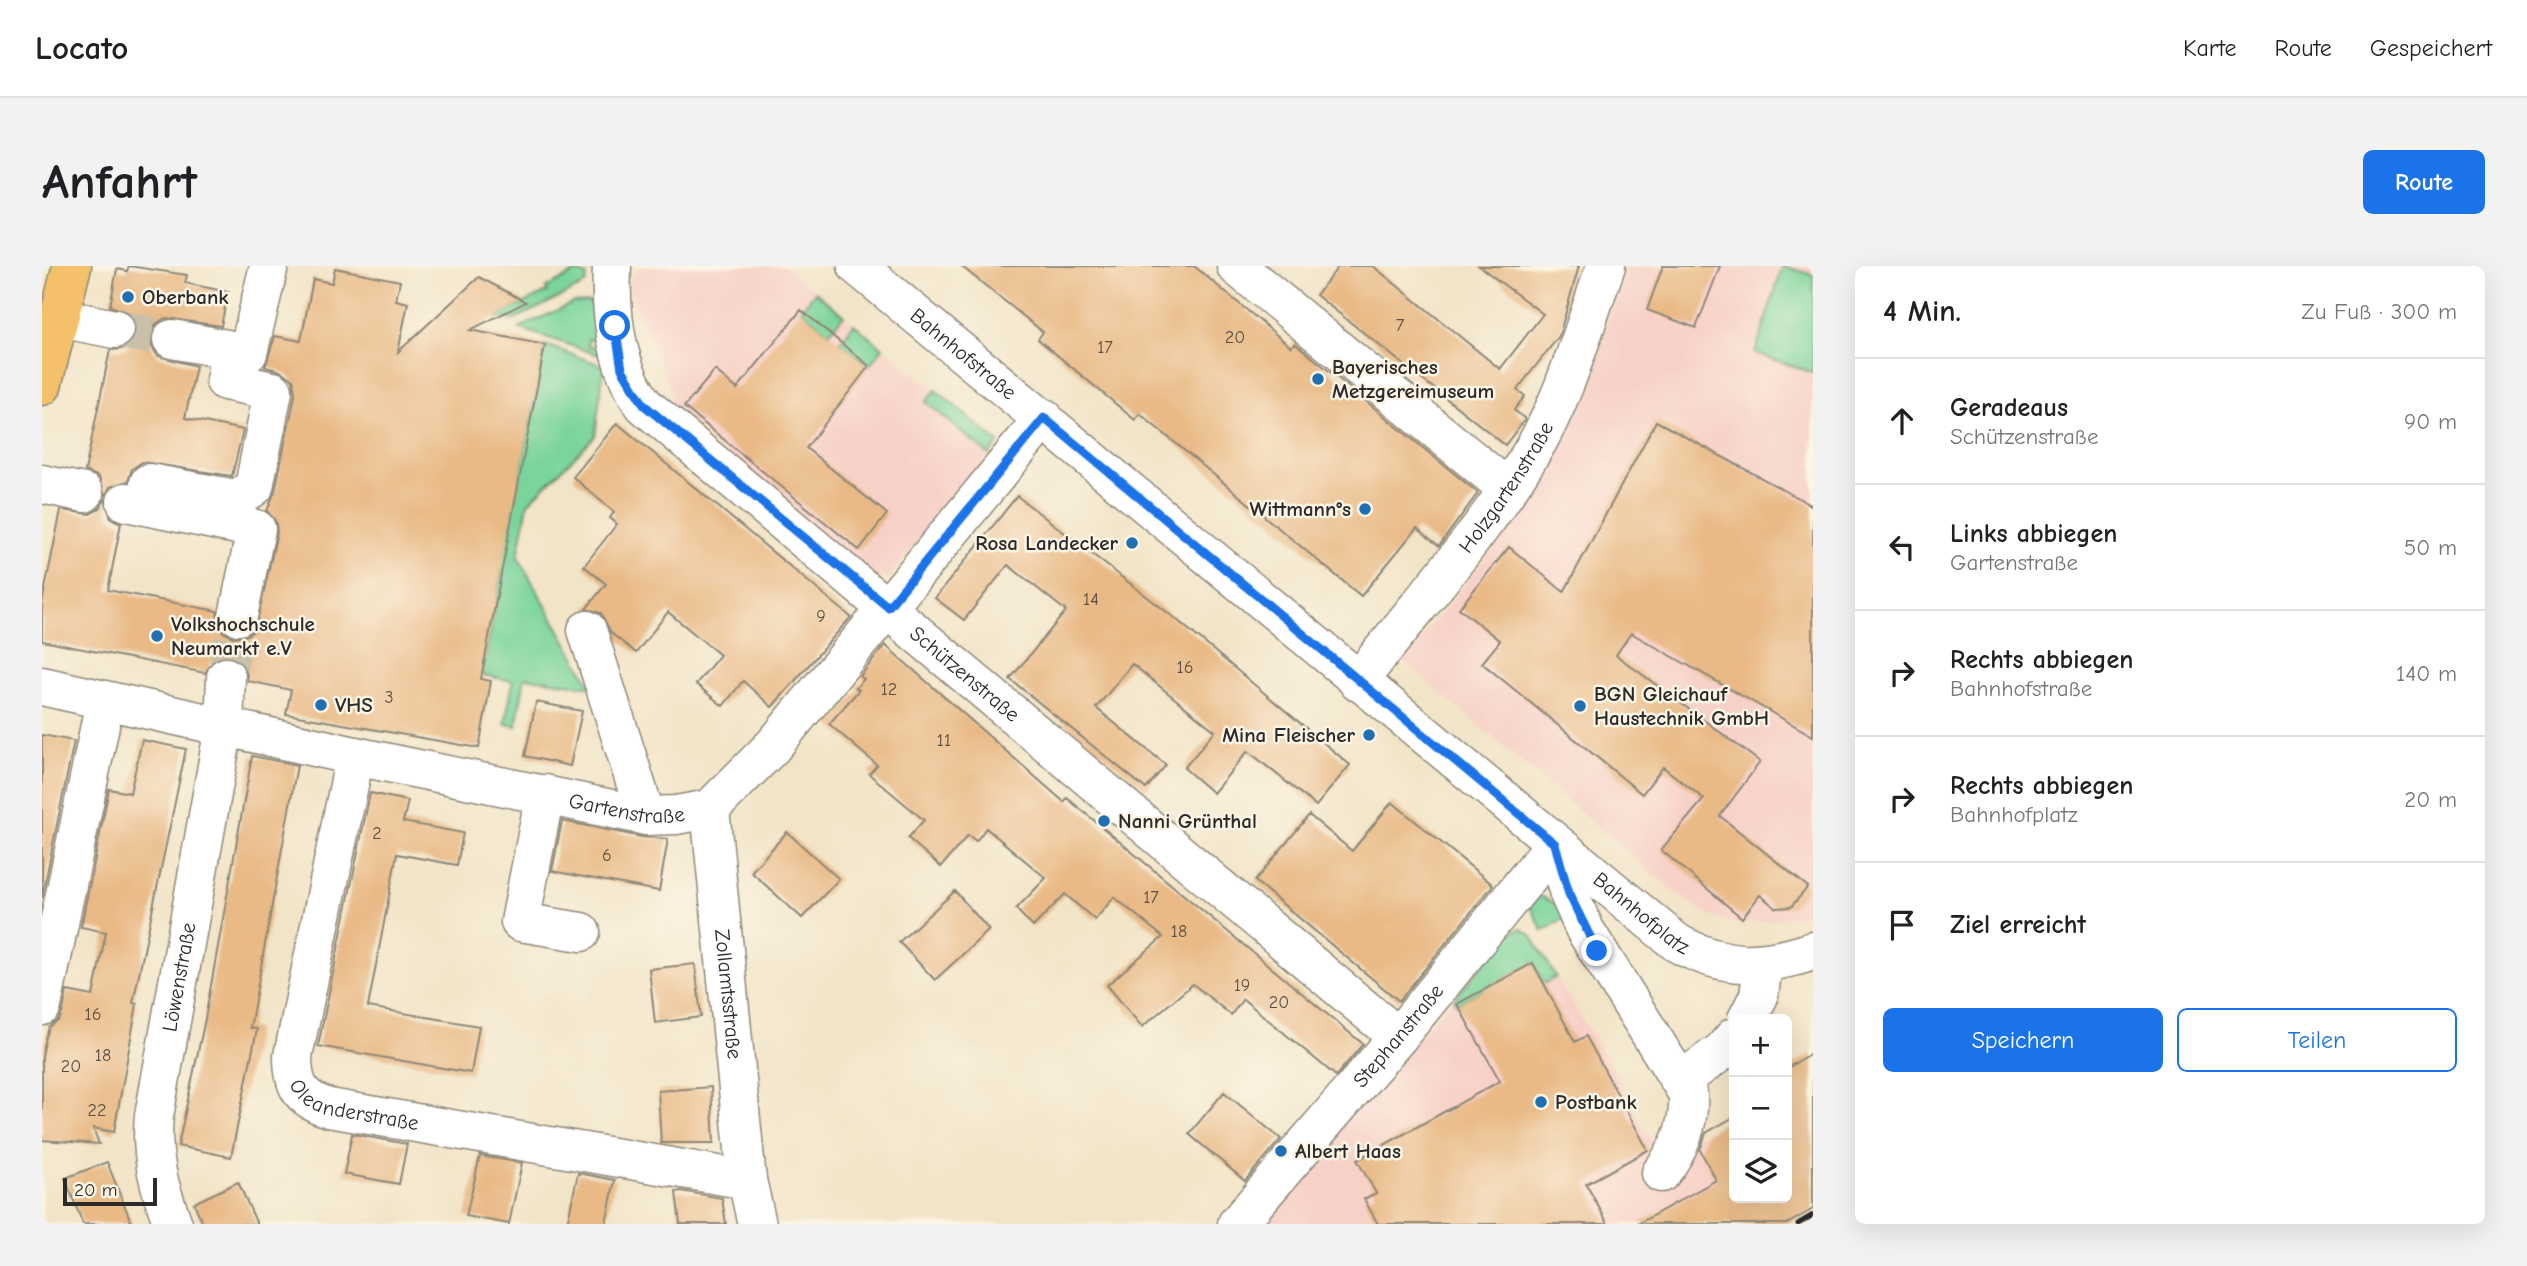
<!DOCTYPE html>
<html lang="de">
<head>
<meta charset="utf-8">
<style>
	body { margin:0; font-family:"Comic Neue",sans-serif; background:#f2f2f2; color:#202124 }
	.controls { position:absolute; right:21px; bottom:21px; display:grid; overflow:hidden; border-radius:10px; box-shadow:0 7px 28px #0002 }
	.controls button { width:63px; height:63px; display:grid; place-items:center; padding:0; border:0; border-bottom:2px solid #e0e0e0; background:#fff; color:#202124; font:35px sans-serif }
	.scale { position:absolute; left:21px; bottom:18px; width:94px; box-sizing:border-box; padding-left:7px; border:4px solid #2b2b2b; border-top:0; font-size:19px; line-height:24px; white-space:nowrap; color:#2b2b2b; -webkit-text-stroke:5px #fcf5e5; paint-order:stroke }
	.stop { position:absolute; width:21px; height:21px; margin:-16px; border:5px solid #1a73e8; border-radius:50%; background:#fff }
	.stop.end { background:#1a73e8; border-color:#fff; box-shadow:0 2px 7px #0008 }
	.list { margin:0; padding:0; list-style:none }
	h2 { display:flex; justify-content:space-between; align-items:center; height:91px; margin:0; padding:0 28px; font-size:30px }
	h2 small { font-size:23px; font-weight:400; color:#757577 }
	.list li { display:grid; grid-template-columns:46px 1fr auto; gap:21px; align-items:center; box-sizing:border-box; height:126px; padding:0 28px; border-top:2px solid #e0e0e0 }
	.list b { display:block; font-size:26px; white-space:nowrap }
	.list p { margin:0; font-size:23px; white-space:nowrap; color:#757577 }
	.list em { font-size:23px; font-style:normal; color:#757577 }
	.actions { display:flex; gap:14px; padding:21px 28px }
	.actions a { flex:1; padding:16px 0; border:2px solid #1a73e8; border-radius:10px; text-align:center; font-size:24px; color:#1a73e8 }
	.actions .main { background:#1a73e8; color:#fff }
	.icon { flex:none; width:38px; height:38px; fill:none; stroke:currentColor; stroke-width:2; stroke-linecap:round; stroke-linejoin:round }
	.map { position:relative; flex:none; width:1771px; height:958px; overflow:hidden; border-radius:10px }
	header { display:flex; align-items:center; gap:42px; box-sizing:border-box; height:98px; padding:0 35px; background:#fff; border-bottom:2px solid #e0e0e0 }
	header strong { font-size:33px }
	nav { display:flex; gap:38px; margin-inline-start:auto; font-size:24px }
	.intro { display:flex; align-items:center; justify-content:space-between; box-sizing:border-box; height:168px; padding:0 42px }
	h1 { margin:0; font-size:49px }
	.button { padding:18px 32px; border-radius:10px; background:#1a73e8; color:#fff; font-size:24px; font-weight:700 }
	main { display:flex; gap:42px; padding:0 42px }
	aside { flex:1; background:#fff; border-radius:10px; box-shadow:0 7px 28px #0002 }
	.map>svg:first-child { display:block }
</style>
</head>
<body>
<header>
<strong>Locato</strong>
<nav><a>Karte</a><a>Route</a><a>Gespeichert</a></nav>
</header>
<div class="intro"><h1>Anfahrt</h1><a class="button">Route</a></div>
<main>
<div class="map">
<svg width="1771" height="958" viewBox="0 0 1771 958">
	<rect width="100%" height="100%" fill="#fcf5e5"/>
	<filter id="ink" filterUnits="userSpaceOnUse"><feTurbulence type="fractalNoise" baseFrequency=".0143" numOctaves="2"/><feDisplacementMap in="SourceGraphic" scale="14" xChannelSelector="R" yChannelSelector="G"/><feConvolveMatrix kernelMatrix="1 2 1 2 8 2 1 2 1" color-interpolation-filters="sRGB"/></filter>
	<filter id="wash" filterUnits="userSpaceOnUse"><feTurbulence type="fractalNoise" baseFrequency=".00686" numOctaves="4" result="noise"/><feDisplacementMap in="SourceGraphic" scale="28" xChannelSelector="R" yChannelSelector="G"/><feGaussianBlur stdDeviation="1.57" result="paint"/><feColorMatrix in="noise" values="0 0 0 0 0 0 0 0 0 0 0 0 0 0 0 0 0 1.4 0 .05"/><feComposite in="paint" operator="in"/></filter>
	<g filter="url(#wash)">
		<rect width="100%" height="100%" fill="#f2e4c7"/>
		<path fill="#f7d1c8" d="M598,0H742L957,177L847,311H832L625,136L631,130L585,17Z
			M1586,0H1771V645L1756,650L1695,658L1668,650L1636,629L1361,395L1460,271L1514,192Z
			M1475,663H1482L1489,669L1570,802L1617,891L1692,851V932H1744L1696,958H1216L1465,669Z"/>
		<path fill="#7ad49b" stroke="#528063" stroke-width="2" d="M1741,0L1771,9V107L1713,87Z
			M534,6L545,10L544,17L537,22L471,54L445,50L462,47L505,26L504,22Z
			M773,26L802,49L787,67L759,44Z
			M549,36L553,72L546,74L547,81L555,79L557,89L477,62L531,37Z
			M812,58L841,82L827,100L798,76Z
			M503,79L562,100L553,170L486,237L476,291L550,421L483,411L474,460L463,458L471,415L440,409L460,305L431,300L466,268Z
			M894,124L957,177L947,189L884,136Z
			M1498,630L1514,638L1525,651L1501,665L1487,638Z
			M1479,662L1489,669L1514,711L1502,718L1491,697L1415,738L1412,733L1465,669Z"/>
		<g id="blocks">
			<path fill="#e9ba86" d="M87,0L145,9L143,17L186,26L179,60L123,52L114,58L108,70L110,81L116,90L154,100L143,152L201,164L190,210L100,196L90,203L86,215L68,221L63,230L57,211L43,205L68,84L81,83L89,78L94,68V57L88,47L68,40L75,3L85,5Z
				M919,0H1152L1249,81L1253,77L1436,227L1397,280L1375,262L1319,330L1098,148L1093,154L996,73L1001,66Z
				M1297,0H1331L1458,103L1501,48L1437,0H1537L1517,70L1475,124L1483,130L1472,144L1483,153L1463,179L1274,29Z
				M1621,0H1678L1654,62L1605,44Z
				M293,2L358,15L354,34L366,37L356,86L437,11L484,36L428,64L503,79L439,413L449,415L437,482L244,448L249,424L206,415L203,400L196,393L186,389L173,392L163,407L0,375V337L19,244L48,248L58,242L63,233L69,252L79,257L66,324L175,345L176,357L181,366L191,371L203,370L213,364L235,267L234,256L225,245L233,225L253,129L251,113L236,104L223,101L233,70L259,75L271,13L290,17Z
				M759,44L827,100L764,182L845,248L817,284L642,141L673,104L695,123Z
				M1614,155L1771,240V470L1589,367L1574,389L1718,496L1678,550L1766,621L1749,641L1734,642L1718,629L1700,652L1619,584L1662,533L1621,501L1600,528L1440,397L1458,375L1417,342L1467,281L1522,326Z
				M575,157L809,351L730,441L701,415L681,440L654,418L678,389L626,346L594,387L569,367L559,347L544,343L564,318L542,300L575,258L568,252L572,246L531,211Z
				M975,230L1134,353L1308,499L1274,540L1206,485L1171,527L1142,502L1173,465L1090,398L1054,442L1124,499L1104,523L968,413L1024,345L966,299L922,354L893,332Z
				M843,379L1022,536L1025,532L1321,778L1294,810L1201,733L1189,749L1151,718L1100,761L1065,719L1121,671L1072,631L1053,654L1023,628L991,661L974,643L1004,612L944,562L934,575L926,569L899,601L866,572L882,554L827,508L835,499L787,458L817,424L814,422L822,413L818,410Z
				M494,436L540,445L528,500L483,490Z
				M0,469L32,475L0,632Z
				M100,474L144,483L91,737L95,738L72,866L51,862L57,878L0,874V790L3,775L7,761L17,754L21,745L25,725L51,730L64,666L39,661L67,523L88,527Z
				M210,490L255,499L208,762L215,763L189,891L136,880L163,753Z
				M328,527L366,535L361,556L421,567L415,599L355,588L326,741L437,760L429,807L276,780Z
				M1350,536L1451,619L1357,735L1213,615L1267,549L1310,585Z
				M520,555L600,571L626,573L617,625L510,605Z
				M745,566L797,613L760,652L709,606Z
				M913,625L947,664L893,714L857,676Z
				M1491,697L1533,776L1544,770L1606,884L1544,918L1566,958H1336L1322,933L1334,927L1315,894L1458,815L1415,738Z
				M653,698L659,751L613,757L607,703Z
				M1771,787V943L1745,958H1596L1674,914L1658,884L1664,867L1692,851V932H1745V802Z
				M669,821L672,877H619L616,825Z
				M1182,826L1239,873L1203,915L1147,868Z
				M310,868L365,878L357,918L302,908Z
				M438,890L480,897L467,958L424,950Z
				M65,896L90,958H41L23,912Z
				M536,907L573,914L564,958H525Z
				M196,916L215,958H161L152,937Z
				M639,925L680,932L684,958H638L634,926Z"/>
		</g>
	</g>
	<g filter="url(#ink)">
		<use href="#blocks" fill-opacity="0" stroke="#8e8879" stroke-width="2"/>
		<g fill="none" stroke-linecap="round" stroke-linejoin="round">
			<path stroke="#cabfa8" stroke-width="38" stroke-dasharray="38 19" stroke-linecap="butt" d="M73,63L130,73
				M184,411L196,350"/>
			<defs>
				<g id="minor">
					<path id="s1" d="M570,0C568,48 573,100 602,139L1356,771"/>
					<path id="s2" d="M815,0L1635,677C1683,703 1720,702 1771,685"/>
					<path d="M1194,0L1466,223"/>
					<path d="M17,52L73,63"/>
					<path d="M130,73L206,87L227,0"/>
					<path d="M107,217L188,232H197L212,221L231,125L183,115L188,84"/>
					<path d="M0,218L42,227"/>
					<path d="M84,236L214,263L196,350"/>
					<path d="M545,364L604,550"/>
					<path id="s3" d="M1316,416C1374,340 1440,269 1489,187C1523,133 1542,60 1564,0"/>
					<path id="s4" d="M0,420L313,490L604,550L634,549L668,543L731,480L1002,152"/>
					<path id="s5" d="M313,490L251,790C251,820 258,833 287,842L705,914"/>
					<path d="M503,528L478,656L539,666"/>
					<path id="s6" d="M668,543L705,914L715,958"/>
					<path d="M1513,578L1527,628L1543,664L1646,828C1648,857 1637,884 1619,907"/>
					<path d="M0,740L63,435"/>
					<path d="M1705,753L1717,730L1721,698"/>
					<path d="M1640,814L1680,785L1692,771"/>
					<path id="s7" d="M131,958C117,921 108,890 112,850L182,461L184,411"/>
					<path id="s8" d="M1195,958L1356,771L1513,578"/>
				</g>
				<path id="major" d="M0,120L30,0"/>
			</defs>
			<use href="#minor" stroke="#8e8879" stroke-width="41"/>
			<use href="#major" stroke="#8e8879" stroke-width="41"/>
			<use href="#minor" stroke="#fff" stroke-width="38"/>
			<use href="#major" stroke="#f4c16a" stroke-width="38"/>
			<path stroke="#2b2b2b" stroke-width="5" d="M1756,958L1771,949"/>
		</g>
	</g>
	<g fill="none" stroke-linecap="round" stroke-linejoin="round" filter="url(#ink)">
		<path stroke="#1a73e8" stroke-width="9" d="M573,60L580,103L602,139L846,341L1002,152L1513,578L1527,628L1555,685"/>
	</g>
	<g fill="#1f6fb2" stroke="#fcf5e5" stroke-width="2.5">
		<circle cx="86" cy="31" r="7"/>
		<circle cx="1276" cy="113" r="7"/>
		<circle cx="1323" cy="243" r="7"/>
		<circle cx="1090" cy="277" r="7"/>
		<circle cx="115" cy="370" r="7"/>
		<circle cx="279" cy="439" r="7"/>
		<circle cx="1538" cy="440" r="7"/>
		<circle cx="1327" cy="469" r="7"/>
		<circle cx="1062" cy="555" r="7"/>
		<circle cx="1499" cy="836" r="7"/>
		<circle cx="1239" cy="885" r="7"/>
	</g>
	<g text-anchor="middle" stroke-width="5" stroke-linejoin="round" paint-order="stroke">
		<g font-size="18" fill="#5a4f42">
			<text x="1358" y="65">7</text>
			<text x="1193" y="77">20</text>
			<text x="1063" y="87">17</text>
			<text x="1049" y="339">14</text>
			<text x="779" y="356">9</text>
			<text x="1143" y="407">16</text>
			<text x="847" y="429">12</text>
			<text x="347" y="437">3</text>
			<text x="902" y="480">11</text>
			<text x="335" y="573">2</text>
			<text x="565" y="595">6</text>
			<text x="1109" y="637">17</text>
			<text x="1137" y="671">18</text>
			<text x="1200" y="725">19</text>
			<text x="1237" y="742">20</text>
			<text x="51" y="754">16</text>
			<text x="61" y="795">18</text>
			<text x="29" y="806">20</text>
			<text x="55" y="850">22</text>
		</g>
		<g font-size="21" font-weight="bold" fill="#2b2b2b" stroke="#fcf5e5" text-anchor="start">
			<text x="100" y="38">Oberbank</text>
			<text x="1290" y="108">Bayerisches<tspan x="1290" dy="24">Metzgereimuseum</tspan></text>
			<text x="1309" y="250" text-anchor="end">Wittmann°s</text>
			<text x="1076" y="284" text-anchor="end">Rosa Landecker</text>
			<text x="129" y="365">Volkshochschule<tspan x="129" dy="24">Neumarkt e.V</tspan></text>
			<text x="1552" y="435">BGN Gleichauf<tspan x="1552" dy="24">Haustechnik GmbH</tspan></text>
			<text x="293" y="446">VHS</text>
			<text x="1313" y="476" text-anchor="end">Mina Fleischer</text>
			<text x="1076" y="562">Nanni Grünthal</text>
			<text x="1513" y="843">Postbank</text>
			<text x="1253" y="892">Albert Haas</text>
		</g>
		<g font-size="21" fill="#2b2b2b" stroke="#fcf5e5">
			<text dy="7" stroke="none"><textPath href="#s2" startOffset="138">Bahnhofstraße</textPath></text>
			<text dy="7" stroke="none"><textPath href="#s3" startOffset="245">Holzgartenstraße</textPath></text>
			<text dy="7" stroke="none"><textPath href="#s1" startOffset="564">Schützenstraße</textPath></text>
			<text dy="7" stroke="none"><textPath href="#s4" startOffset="598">Gartenstraße</textPath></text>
			<text dy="7" stroke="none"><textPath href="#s2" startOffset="1017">Bahnhofplatz</textPath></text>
			<text dy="7" stroke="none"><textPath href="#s7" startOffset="252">Löwenstraße</textPath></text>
			<text dy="7" stroke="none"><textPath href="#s6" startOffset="186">Zollamtsstraße</textPath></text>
			<text dy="7" stroke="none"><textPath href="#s8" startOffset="248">Stephanstraße</textPath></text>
			<text dy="7" stroke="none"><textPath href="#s5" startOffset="399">Oleanderstraße</textPath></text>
		</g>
	</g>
</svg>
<div class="controls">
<button>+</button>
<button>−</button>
<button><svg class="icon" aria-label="layers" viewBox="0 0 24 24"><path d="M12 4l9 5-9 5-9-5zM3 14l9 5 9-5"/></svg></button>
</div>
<div class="scale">20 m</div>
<div class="stop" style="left:573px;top:60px"></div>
<div class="stop end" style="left:1555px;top:685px"></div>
</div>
<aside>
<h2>4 Min.<small>Zu Fuß · 300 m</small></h2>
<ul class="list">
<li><svg class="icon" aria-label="ahead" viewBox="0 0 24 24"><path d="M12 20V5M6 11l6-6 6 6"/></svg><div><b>Geradeaus</b><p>Schützenstraße</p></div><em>90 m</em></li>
<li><svg class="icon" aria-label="left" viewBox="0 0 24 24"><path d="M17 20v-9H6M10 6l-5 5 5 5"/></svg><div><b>Links abbiegen</b><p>Gartenstraße</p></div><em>50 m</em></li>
<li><svg class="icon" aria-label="right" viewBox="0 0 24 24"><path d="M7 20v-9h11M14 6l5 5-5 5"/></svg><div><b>Rechts abbiegen</b><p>Bahnhofstraße</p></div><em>140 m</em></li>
<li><svg class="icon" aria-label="right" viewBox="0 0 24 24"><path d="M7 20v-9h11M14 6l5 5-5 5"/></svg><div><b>Rechts abbiegen</b><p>Bahnhofplatz</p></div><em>20 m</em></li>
<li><svg class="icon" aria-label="arrive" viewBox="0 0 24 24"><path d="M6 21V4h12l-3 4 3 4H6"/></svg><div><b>Ziel erreicht</b></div></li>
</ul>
<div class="actions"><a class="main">Speichern</a><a>Teilen</a></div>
</aside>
</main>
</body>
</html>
